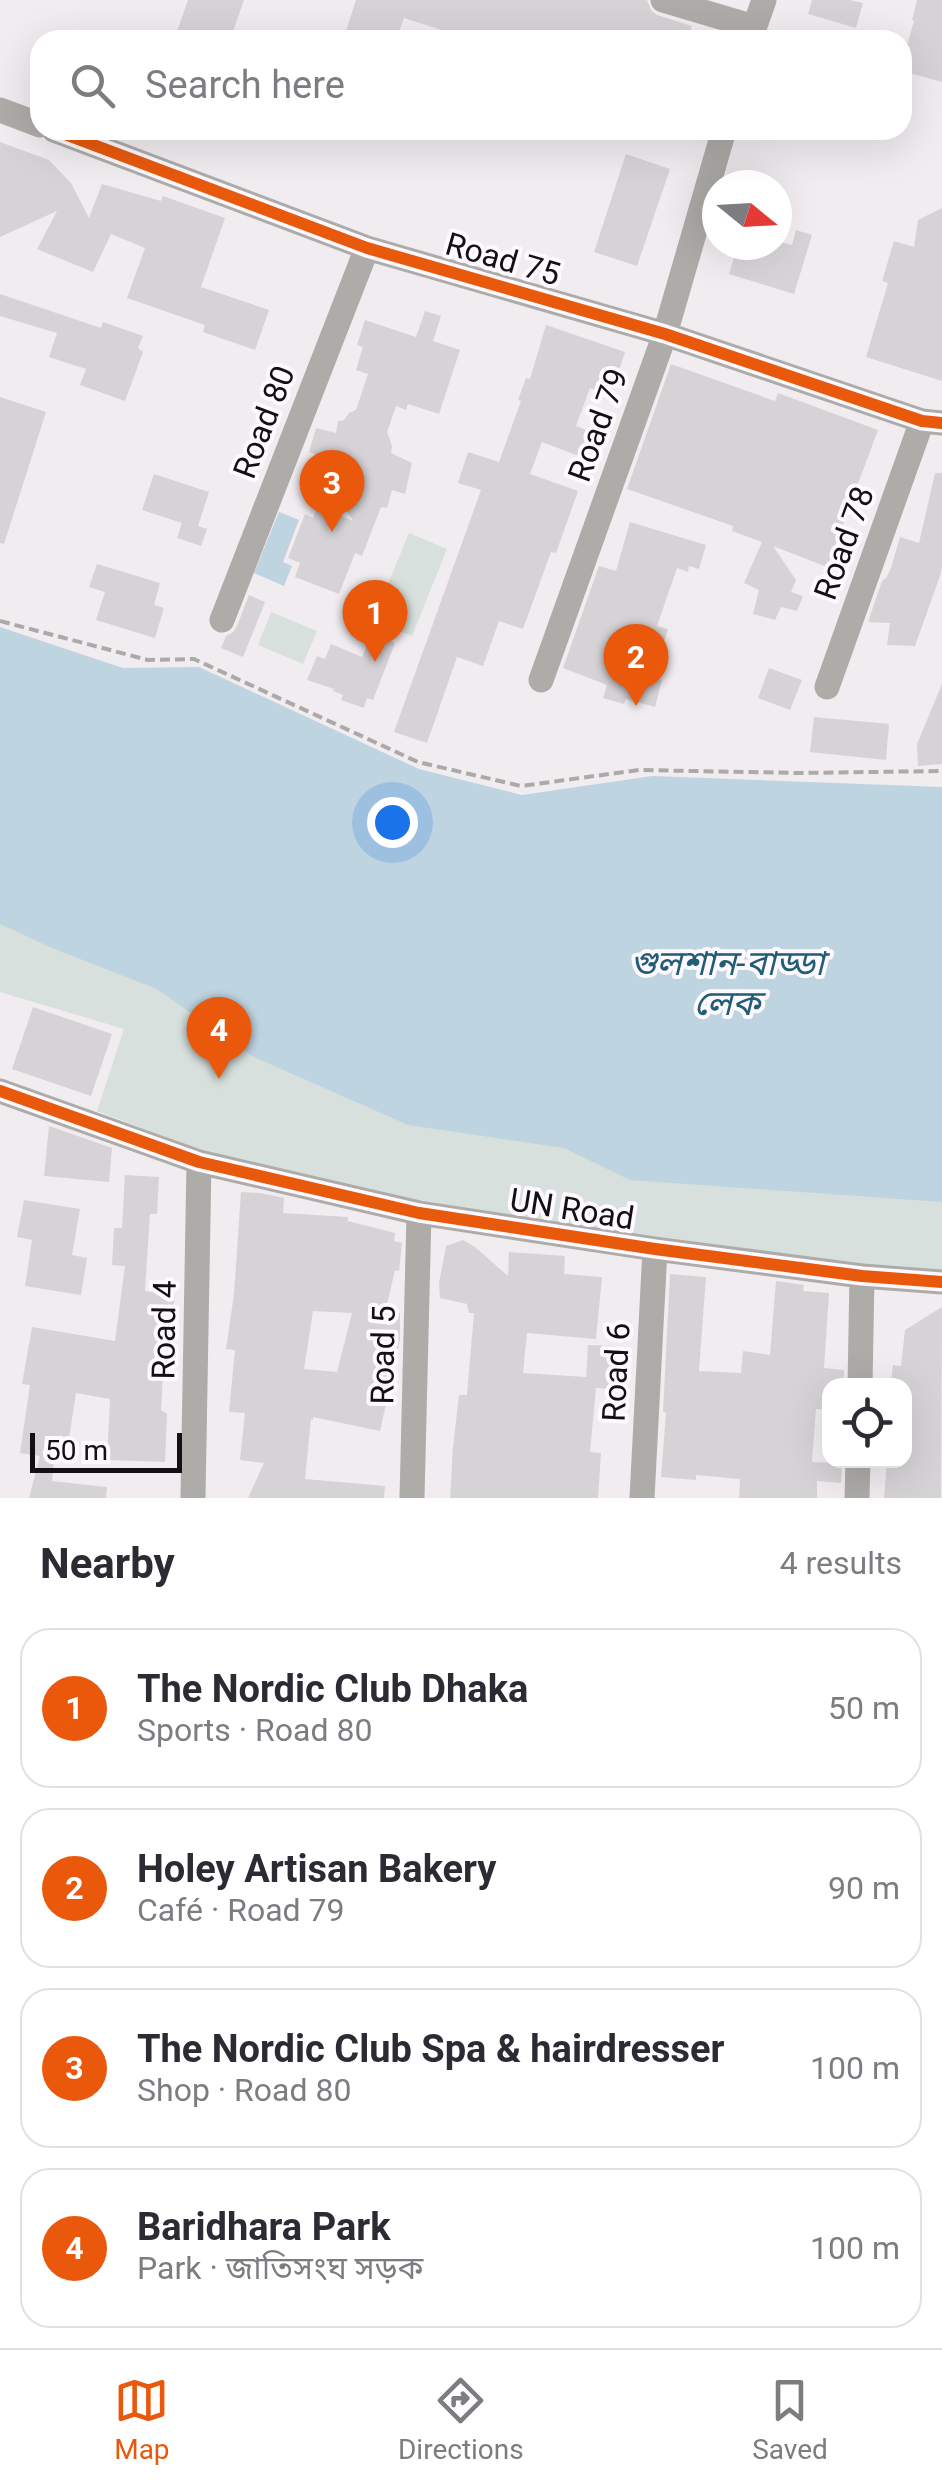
<!DOCTYPE html>
<html lang="en">
<head>
<meta charset="utf-8">
<style>
	body { margin:0; font-family:Roboto,"Noto Sans Bengali",sans-serif; background:#f2f2f3; color:#2b2b33 }
	.controls { position:absolute; right:30px; bottom:30px; display:grid; overflow:hidden; border-radius:20px; box-shadow:0 10px 40px #0002 }
	.controls button { width:90px; height:90px; display:grid; place-items:center; padding:0; border:0; border-bottom:2px solid #e1e1e2; background:#fff; color:#2b2b33; font:50px sans-serif }
	.compass { position:absolute; left:702px; top:170px; width:90px; height:90px; border-radius:50%; background:#fff; box-shadow:0 10px 40px #0002; rotate:108deg }
	.scale { position:absolute; left:30px; bottom:25px; width:152px; box-sizing:border-box; padding-left:10px; border:5px solid #121012; border-top:0; font-size:28px; line-height:35px; white-space:nowrap; color:#121012; -webkit-text-stroke:8px #fef8ff; paint-order:stroke }
	.you { position:absolute; left:392px; top:822px; width:35px; height:35px; margin:-25px; border:8px solid #fff; border-radius:50%; background:#1a73e8; box-shadow:0 0 0 15px #1a73e833 }
	.badge { display:grid; place-items:center; width:65px; height:65px; border-radius:50%; background:#ea580c; color:#fff; font-size:32px; font-weight:700 }
	.pin { position:absolute; translate:-50% -82px; filter:drop-shadow(0 2px 5px #0008) }
	.pin::after { content:''; position:absolute; top:52px; width:35px; height:30px; background:inherit; clip-path:polygon(0 0,100% 0,50% 100%) }
	.list { margin:0; padding:0; list-style:none }
	h2 { display:flex; justify-content:space-between; align-items:center; height:130px; margin:0; padding:0 40px; font-size:42px }
	h2 small { font-size:32px; font-weight:400; color:#7c7c81 }
	.list li { display:grid; grid-template-columns:65px 1fr auto; gap:30px; align-items:center; box-sizing:border-box; height:160px; margin:0 20px 20px; padding:0 20px; border:2px solid #e1e1e2; border-radius:30px }
	.list b { display:block; font-size:38px; white-space:nowrap }
	.list p { margin:0; font-size:32px; white-space:nowrap; color:#7c7c81 }
	.list em { font-size:32px; font-style:normal; color:#7c7c81 }
	.icon { flex:none; width:55px; height:55px; fill:none; stroke:currentColor; stroke-width:2; stroke-linecap:round; stroke-linejoin:round }
	.map { position:relative; flex:none; width:942px; height:1498px; overflow:hidden }
	.search { position:absolute; background:#fff; box-shadow:0 10px 40px #0002; left:30px; right:30px; top:30px; height:110px; display:flex; align-items:center; gap:25px; box-sizing:border-box; padding:0 35px; border-radius:30px; color:#7c7c81; font-size:38px }
	.sheet { height:850px; background:#fff }
	nav { display:flex; justify-content:space-around; align-items:center; box-sizing:border-box; height:140px; border-top:2px solid #e1e1e2; background:#fff; font-size:28px; color:#7c7c81 }
	nav a { display:grid; justify-items:center; gap:5px }
	nav .on { color:#ea580c }
	.map>svg:first-child { display:block }
</style>
</head>
<body>
<div class="map">
<svg width="942" height="1498" viewBox="0 0 942 1498">
	<rect width="100%" height="100%" fill="#f0ecf0"/>
	<path fill="#d7e0dc" d="M409,533L447,549L412,636L373,620Z
		M271,612L317,631L303,664L258,645Z
		M0,921L942,1197V1273L863,1268L421,1202L203,1151L97,1111L124,1029L0,992Z"/>
	<path fill="#bed4e0" d="M279,512L299,520L283,562L292,566L284,586L254,573Z
		M0,627L123,668L199,667L419,769L522,795L652,776L942,787V1202L630,1180L564,1148L408,1125L252,1056L157,989L52,948L0,924Z"/>
	<path fill="#d6d3d6" fill-rule="evenodd" d="M188,0H244L230,40H174Z
		M356,0H647L651,10L657,15L692,26L687,40H455L457,35L404,18L396,40H343Z
		M812,0H850L863,3L856,28L808,14Z
		M917,0H942V82L902,71V62L914,21L912,20Z
		M0,142L49,160L71,183L89,218L102,184L161,201L163,196L225,218L201,287L269,310L255,350L203,332L205,325L127,298L145,248L111,234L93,272L37,249L57,211L0,237Z
		M626,154L670,169L637,266L594,252Z
		M942,208V381L866,357L888,283L882,281L894,241L914,247L918,220Z
		M796,230L812,235L794,294L729,274L738,245H777V241L792,245Z
		M0,294L101,328L103,322L143,336L138,348L143,352L125,401L80,385L86,369L49,357L57,333L0,316Z
		M425,311L441,316L433,341L460,350L439,414L408,404L406,410L396,406L387,432L392,446L391,453L412,463L405,494L392,490L387,508L381,507L362,556L355,553L339,594L295,577L300,563L288,558L305,514L313,518L318,506L353,521L328,482L331,460L309,452L316,428L336,433L338,421L344,420L349,413L356,410L368,374L356,370L363,347L357,345L365,320L416,337Z
		M546,325L625,352L611,395L590,388L576,426L597,434L587,459L542,442L530,474L578,491L556,553L551,552L523,629L499,621L483,666L457,657L427,743L394,732L481,490L458,483L468,452L499,462L521,401L518,400L526,378L530,379Z
		M671,364L775,401L778,393L878,430L827,567L773,546L796,580L791,592L803,596L797,611L781,607L775,620L753,614L759,590L744,583L762,542L732,531L733,526L627,489Z
		M0,397L46,412L4,544L0,543Z
		M935,473H942V567L940,576L915,646L887,645L890,623L868,622L882,581L886,578L891,568L900,537L919,543Z
		M154,474L209,492L198,526L207,529L201,546L177,538L182,523L142,510Z
		M630,522L706,545L699,569L689,566L688,572L677,568L657,626L668,629L652,678L662,680L655,707L626,699L624,704L603,698L607,685L563,668L599,566L616,571Z
		M97,564L160,583L154,605L164,608L155,638L96,620L105,592L89,587Z
		M249,595L265,602L243,657L221,648L226,636L233,632L237,626Z
		M372,634L395,643L373,700L367,698L364,708L341,700L343,695L333,691L334,689L307,680L317,656L325,659L331,644L362,657Z
		M769,668L802,680L790,710L758,698Z
		M942,684V764L918,766L917,744Z
		M814,717L889,724L886,760L810,752Z
		M33,1007L112,1034L91,1096L12,1069Z
		M49,1126L112,1148L109,1182L44,1176Z
		M125,1175L159,1177L157,1214H150L145,1291L175,1295L169,1343L165,1342L161,1410L167,1414L165,1462L107,1460L110,1399L76,1393L66,1458H54L52,1481L107,1487L106,1498H29L40,1456L20,1453L30,1385L22,1384L32,1327L115,1341L125,1266L112,1265L114,1228H122Z
		M241,1192L260,1193L284,1198L283,1213L348,1217V1221L395,1233L394,1241L402,1243L399,1271L395,1270L386,1309L400,1313V1340L380,1431L313,1417V1420L311,1419L305,1479L385,1486L384,1498H248L264,1463L240,1460L245,1413L229,1412L235,1350L226,1349L234,1294ZM313,1311L352,1313L337,1372L304,1369Z
		M24,1200L80,1209L72,1255L87,1258L81,1295L25,1286L32,1240L17,1237Z
		M463,1240L475,1247L508,1276L509,1252L565,1256L564,1274L602,1277L596,1339L527,1333L523,1373L586,1377L588,1345L616,1346L614,1389L596,1388L590,1452L601,1453L598,1498H450L453,1447L459,1395H467L474,1313H469L467,1304L440,1298L439,1283L446,1246Z
		M670,1274L706,1277L699,1371L741,1373L743,1351L770,1355L776,1281L804,1285L803,1291L829,1293L824,1368L844,1370V1386H830V1410L816,1409L812,1462L842,1463L841,1483L817,1481V1498H739L740,1479L696,1475V1480L661,1477L666,1413L663,1412Z
		M942,1307L941,1498H884L887,1460H904V1383L891,1381L893,1365L901,1366L905,1330Z"/>
	<g fill="none" stroke-linecap="round" stroke-linejoin="round">
		<path stroke="#acaaa9" stroke-width="4" stroke-dasharray="10 5" stroke-linecap="butt" d="M0,621L148,660L194,659L418,762L521,786L639,770L799,773L942,771"/>
		<path stroke="#aeaca9" stroke-width="25" d="M663,0L754,27
			M750,40L764,0
			M0,110L40,125
			M54,130L367,248L665,334L922,421L942,423
			M222,620L367,248
			M541,680L665,334L724,130
			M827,687L922,421
			M0,1091L199,1162L419,1213L655,1249L862,1276L942,1282
			M860,1386L862,1276
			M193,1498L199,1162
			M412,1498L419,1213
			M642,1498L655,1249
			M857,1498L858,1460"/>
		<defs>
			<path id="cycleway" d="M54,130L367,248L665,334L922,421L942,423
				M0,1091L199,1162L419,1213L655,1249L862,1276L942,1282"/>
		</defs>
		<use href="#cycleway" stroke="#fef8ff" stroke-width="19"/>
		<use href="#cycleway" stroke="#e8590c" stroke-width="12"/>
	</g>
	<g text-anchor="middle" stroke-width="8" stroke-linejoin="round" paint-order="stroke">
		<g font-size="32" fill="#121012" stroke="#fef8ff">
			<text transform="translate(503 259) rotate(16)" y="11">Road 75</text>
			<text transform="translate(264 422) rotate(-69)" y="11">Road 80</text>
			<text transform="translate(598 425) rotate(-70)" y="11">Road 79</text>
			<text transform="translate(844 543) rotate(-70)" y="11">Road 78</text>
			<text transform="translate(572 1209) rotate(9)" y="11">UN Road</text>
			<text transform="translate(164 1330) rotate(-89)" y="11">Road 4</text>
			<text transform="translate(383 1355) rotate(-89)" y="11">Road 5</text>
			<text transform="translate(616 1372) rotate(-87)" y="11">Road 6</text>
		</g>
		<g font-size="35" font-style="italic" fill="#215d74" stroke="#fef8ff">
			<text x="727" y="975">গুলশান-বাড্ডা<tspan x="727" dy="40">লেক</tspan></text>
		</g>
	</g>
</svg>
<div class="controls">
<button><svg class="icon" aria-label="locate" viewBox="0 0 24 24"><circle cx="12" cy="12" r="6"/><path d="M12 2v4M12 18v4M2 12h4M18 12h4"/></svg></button>
</div>
<svg class="compass" viewBox="-18 -18 36 36"><path d="M0-13l5 13h-10z" fill="#e53935"/><path d="M0 13l5-13h-10z" fill="#7c7c81"/></svg>
<div class="scale">50 m</div>
<div class="you"></div>
<div class="pin badge" style="left:375px;top:662px">1</div>
<div class="pin badge" style="left:636px;top:706px">2</div>
<div class="pin badge" style="left:332px;top:532px">3</div>
<div class="pin badge" style="left:219px;top:1079px">4</div>
<div class="search"><svg class="icon" aria-label="search" viewBox="0 0 24 24"><circle cx="10" cy="10" r="6"/><path d="M15 15l6 6"/></svg>Search here</div>
</div>
<section class="sheet">
<h2>Nearby<small>4 results</small></h2>
<ul class="list">
<li><span class="badge">1</span><div><b>The Nordic Club Dhaka</b><p>Sports · Road 80</p></div><em>50 m</em></li>
<li><span class="badge">2</span><div><b>Holey Artisan Bakery</b><p>Café · Road 79</p></div><em>90 m</em></li>
<li><span class="badge">3</span><div><b>The Nordic Club Spa &amp; hairdresser</b><p>Shop · Road 80</p></div><em>100 m</em></li>
<li><span class="badge">4</span><div><b>Baridhara Park</b><p>Park · জাতিসংঘ সড়ক</p></div><em>100 m</em></li>
</ul>
</section>
<nav>
<a class="on"><svg class="icon" aria-label="map" viewBox="0 0 24 24"><path d="M3 6l6-2 6 2 6-2v14l-6 2-6-2-6 2zM9 4v14M15 6v14"/></svg>Map</a>
<a><svg class="icon" aria-label="directions" viewBox="0 0 24 24"><path d="M12 3l9 9-9 9-9-9zM9 14v-3h6M13 9l2 2-2 2"/></svg>Directions</a>
<a><svg class="icon" aria-label="saved" viewBox="0 0 24 24"><path d="M7 4h10v16l-5-4-5 4z"/></svg>Saved</a>
</nav>
</body>
</html>
